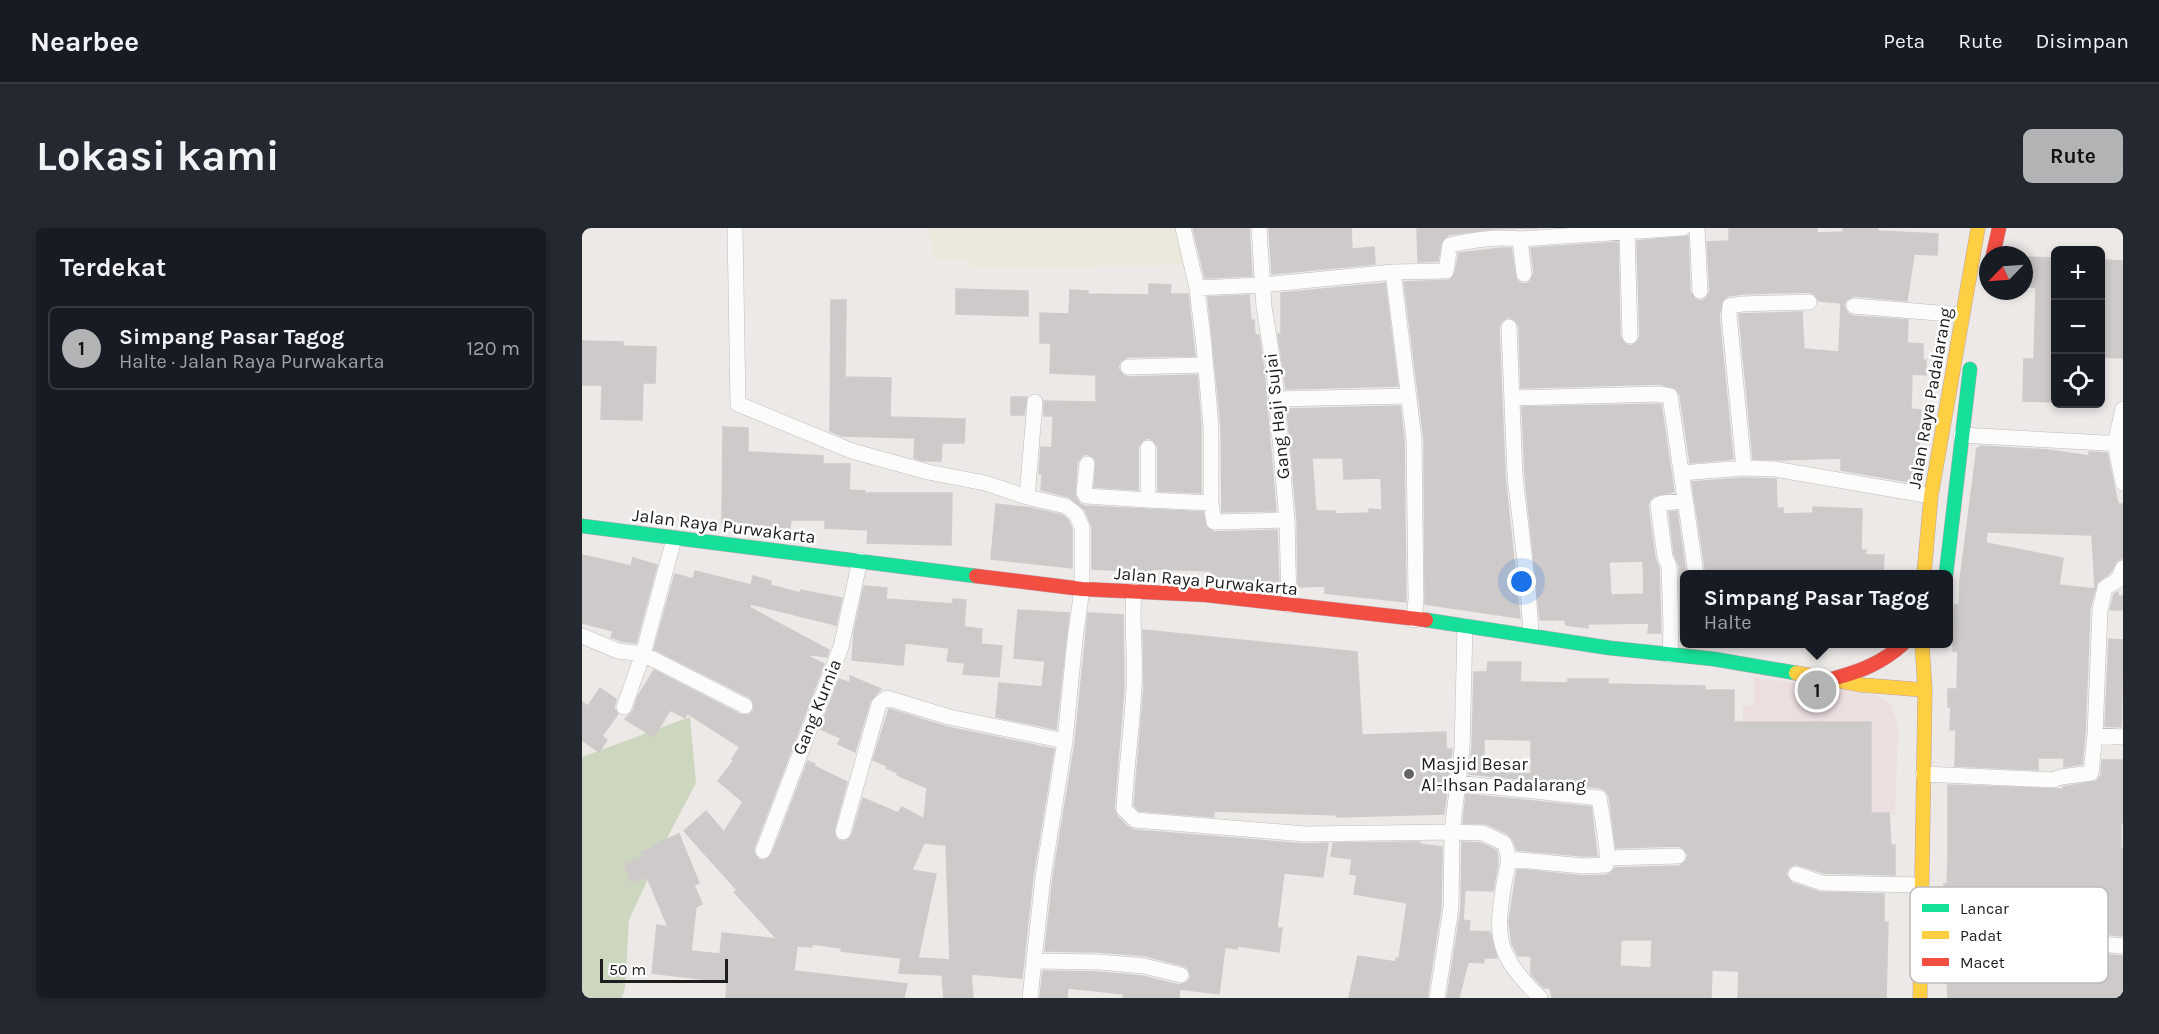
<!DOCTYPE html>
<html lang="id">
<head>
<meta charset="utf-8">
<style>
	body { margin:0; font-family:Karla,sans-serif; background:#242831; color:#f1f3f6 }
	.controls { position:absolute; right:18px; top:18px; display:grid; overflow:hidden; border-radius:9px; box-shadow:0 3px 9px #0003 }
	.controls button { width:54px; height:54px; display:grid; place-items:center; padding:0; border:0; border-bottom:2px solid #363941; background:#171b24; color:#f1f3f6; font:30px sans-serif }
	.compass { position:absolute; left:1397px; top:18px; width:54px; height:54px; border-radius:50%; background:#171b24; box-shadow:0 3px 9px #0003; rotate:245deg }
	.scale { position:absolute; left:18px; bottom:15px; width:128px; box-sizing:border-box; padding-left:6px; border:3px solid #1e1e1e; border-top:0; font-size:16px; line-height:21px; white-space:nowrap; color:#1e1e1e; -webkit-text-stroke:4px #fff; paint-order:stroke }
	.you { position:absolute; left:940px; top:354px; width:21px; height:21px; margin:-15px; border:4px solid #fff; border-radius:50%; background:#1a73e8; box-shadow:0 0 0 9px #1a73e833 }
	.badge { display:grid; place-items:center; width:39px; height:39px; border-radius:50%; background:#b2b3b4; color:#111; font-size:20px; font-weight:700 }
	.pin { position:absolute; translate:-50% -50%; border:3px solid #fff; box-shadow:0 2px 6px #0006 }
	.popup { position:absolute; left:1098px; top:342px; width:273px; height:78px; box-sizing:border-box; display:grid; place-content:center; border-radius:9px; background:#171b24; filter:drop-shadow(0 2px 4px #0005); font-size:20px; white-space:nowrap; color:#9ea1a6 }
	.popup b { font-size:22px; color:#f1f3f6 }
	.popup::after { content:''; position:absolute; left:50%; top:100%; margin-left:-12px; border:12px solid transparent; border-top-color:#171b24 }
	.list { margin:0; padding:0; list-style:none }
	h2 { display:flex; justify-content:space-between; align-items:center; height:78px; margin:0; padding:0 24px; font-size:26px }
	h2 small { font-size:20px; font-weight:400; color:#9ea1a6 }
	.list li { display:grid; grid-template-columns:39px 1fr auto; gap:18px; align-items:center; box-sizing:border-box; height:84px; margin:0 12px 12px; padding:0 12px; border:2px solid #363941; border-radius:9px }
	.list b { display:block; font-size:22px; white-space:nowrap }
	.list p { margin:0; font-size:20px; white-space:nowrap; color:#9ea1a6 }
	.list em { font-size:20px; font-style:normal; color:#9ea1a6 }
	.icon { flex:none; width:33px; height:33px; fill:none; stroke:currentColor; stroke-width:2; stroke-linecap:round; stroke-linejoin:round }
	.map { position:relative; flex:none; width:1541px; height:770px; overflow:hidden; border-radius:9px }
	header { display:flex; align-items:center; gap:36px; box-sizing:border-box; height:84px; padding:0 30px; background:#171b24; border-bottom:2px solid #363941 }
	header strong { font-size:28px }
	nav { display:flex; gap:33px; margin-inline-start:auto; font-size:21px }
	.intro { display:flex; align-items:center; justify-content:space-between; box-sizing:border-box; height:144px; padding:0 36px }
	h1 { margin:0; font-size:42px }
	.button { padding:15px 27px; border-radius:9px; background:#b2b3b4; color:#111; font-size:21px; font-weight:700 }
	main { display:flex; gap:36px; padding:0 36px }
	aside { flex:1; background:#171b24; border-radius:9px; box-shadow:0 3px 9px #0003 }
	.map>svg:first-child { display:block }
</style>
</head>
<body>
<header>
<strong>Nearbee</strong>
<nav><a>Peta</a><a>Rute</a><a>Disimpan</a></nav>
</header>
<div class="intro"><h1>Lokasi kami</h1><a class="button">Rute</a></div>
<main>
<aside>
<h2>Terdekat<small></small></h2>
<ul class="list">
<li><span class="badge">1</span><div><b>Simpang Pasar Tagog</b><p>Halte · Jalan Raya Purwakarta</p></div><em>120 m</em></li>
</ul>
</aside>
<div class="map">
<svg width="1541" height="770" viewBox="0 0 1541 770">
	<rect width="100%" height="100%" fill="#ece9e7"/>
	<path fill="#eddfe0" d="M1172,449L1292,467L1309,476L1315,494L1316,505L1313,586L1169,579L1159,566L1161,477L1172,478Z"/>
	<path fill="#ebe8dc" d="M347,0H596L602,37L390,40L388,33L351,30Z"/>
	<path fill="#cdd7bf" d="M108,489L114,555L82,616L47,692L43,760L40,770H0V529Z"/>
	<path fill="#cdcac9" stroke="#cfcbc9" stroke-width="1.5" fill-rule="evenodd" d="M611,0H667L670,48L623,50Z
		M687,0H769L770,21L792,19L793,36L690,46Z
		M835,0H956L911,1L866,7L859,15L856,33L836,34Z
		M1147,0H1235V5L1261,4V0H1296V3L1356,6L1355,27L1332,26L1325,73L1272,68L1264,72L1262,78L1266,86L1271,88L1326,92L1325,115L1341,116V132H1344V147L1330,146L1329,181L1339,182L1335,254L1322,253L1259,242V230L1197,232L1171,231L1157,86L1220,84L1222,121L1257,124L1259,75L1237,73L1232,66L1227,64L1160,66L1146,68L1141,72L1137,88L1151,231L1108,235L1098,167L1094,161L1077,156L939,160L937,98L932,91L926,89L919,94L917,99L923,248L938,390L843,376L842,211L822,54L868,52L873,45L877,25L920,20H929L934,51L938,55L944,56L948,53L952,45L949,20L1036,14L1038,108L1043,116L1049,118L1056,113L1058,108L1055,13L1106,8L1108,64L1113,71L1119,73L1124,71L1128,63L1125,14L1147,13Z
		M1442,29L1473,30V174L1441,173L1442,131H1452L1454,59H1442Z
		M1523,32L1541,33V130L1518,129V65H1522Z
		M803,55L816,158L704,161L696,106H699V65Z
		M567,56L589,57L588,66H606L613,128L545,129L538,134L536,140L541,147L546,149L615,147L619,199V265L576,263V219L571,212L565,210L561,212L556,219V262L512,259L514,233L511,229L505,226L501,227L495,234L493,268L498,276L503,278L621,284L624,299L632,304L695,302L697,360L629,352V343L570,341V344L510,341V299L503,282L487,269L459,262L460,246H457L459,219L470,220L471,188H462V173L514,174V147L468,145L469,115H458V85L487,86L488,62L506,63V66L567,67Z
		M374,61L446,63V88L374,86Z
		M667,67L669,92H672L673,107H677L682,142L694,283L640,284L639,198L626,69Z
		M249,72H264L263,149L309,150L308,189L383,191L382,215H360L359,233H341L332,230L333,210L260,208L248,203Z
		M0,113L41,114V118L74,119L73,155H61L60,192L19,191L20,157H0Z
		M429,169H445L442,187H429Z
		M1079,176L1092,264L1072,268L1068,272L1066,278L1073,330L1077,340L1079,405H1066L1067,395L1006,396V400L984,397L983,392H958L943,247L940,179ZM1061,333L1062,366L1029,367L1027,334Z
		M818,178L822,212L824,374L743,365V358L716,359L715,291L705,181ZM730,230H761L762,251L799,250L800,282L787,281V285L753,286V283H734Z
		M141,199L166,200V224L241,228V236H268L267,262L283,263V265H370L369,317L285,315L286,302L243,300V292H209L208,300L140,296Z
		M1398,218L1467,222L1507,228V224L1525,225L1536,276H1541V330L1535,333L1528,345L1515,355L1508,380L1503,506L1500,536L1482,539V530H1456V542L1373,538L1374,502H1368L1369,479H1366V461H1375L1376,424L1371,423L1372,377H1377L1378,352L1395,220H1398ZM1405,304L1510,307L1513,361L1477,357L1481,330L1404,315Z
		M1162,250L1194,251L1195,280H1201V286L1231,285V279L1280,281L1279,322H1284L1283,327H1302L1301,346H1237L1173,343V346H1124L1110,254Z
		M414,276L449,280L480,287L486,292L490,301V340L409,331Z
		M1095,283L1104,346L1103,406H1098L1097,338L1092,326L1087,284Z
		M0,327L49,338L51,330L75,337L54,415L39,413L29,409L31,403L0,395Z
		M113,343L169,357L171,348L189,353L188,357L218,365L219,362L260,370L254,397L169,376L167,379L247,422L245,429L221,426L242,436L172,620V625L177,632H183L190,626L226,533L233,536L232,538L265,554L252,602L254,610L258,613H264L270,607L281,570L316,585L320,579L342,591L345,560L315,547L316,545L304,540L305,538L291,532L307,481L365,499L472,521L451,648L440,750L389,746L391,770H362L360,747L317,745L319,730L259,723L260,720L230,716V719L215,718L212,743L325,756L322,770H144L145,754L70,745L75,697L86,699L65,649L50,655L42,636L62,628L60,624L72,619V617L97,606L117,655L112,657L120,676L114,679L109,723L138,726L140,705L195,711L152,664L155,662L102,603L124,583L142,604L161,574L136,553L152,532L150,531L158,519L105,485L103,490L88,482L72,509L43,491L51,483L56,468L72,442L159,487L168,486L172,482L171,473L167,469L72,421L93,346L111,351ZM342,615L364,617L368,732L336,730L354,646L330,642Z
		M282,358L305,360L304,371L371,376V371L384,372L382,399L400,401L399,416L420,418L417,449L381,446L383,435L365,433L367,420L323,415L321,437L270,432L272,404Z
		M1536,364V368H1541V382H1528L1532,366Z
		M436,382L487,385L474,501L414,489L417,455L460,459L463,433L432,430Z
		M506,385L541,387L542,460L532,580L535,588L546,599L552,602L722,616L746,615L741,649L702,645L695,700H700L697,724L656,718L655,721L643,719L637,766L598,761L597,770H541L542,766L486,760L485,770H458L461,743L517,744L560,748L597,757L606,754L609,749L606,740L602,738L564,728L518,724L463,723L471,650L493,515Z
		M561,402L775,424L780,507L864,504V521H870L862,586L755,589V587L632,583V589L557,583L552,577L562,460Z
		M1527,411L1541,412L1539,499L1523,498Z
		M906,434H939L938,454L986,455V451H1026V456L1123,458V462H1152V494H1289V585H1307L1309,617H1313V647L1242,645L1213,636L1207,639L1204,647L1210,655L1237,664L1302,666V694H1306L1304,770H1156L1157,743L1130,742L1129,770H970L968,760H962L949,746V728H936L930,716L927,693L935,641L1000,648L1024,647L1029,645L1033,640L1097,638L1104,633L1106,627L1101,620L1096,618L1034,620L1027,568L1024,563L1019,560L887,546L890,521L892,444H905ZM902,511L949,512V546L906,544V541H902ZM1039,712H1070L1069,740L1038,738Z
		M268,448L299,461L288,473L273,524L256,516L259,510L238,501L257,451L268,455Z
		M18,460L34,471L32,480L36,486L20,508L25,512L17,524L0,512V474L6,478Z
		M1520,532H1541V595H1539V620H1541V708L1454,700L1404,687L1370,684V674H1362V656H1365L1366,631V557L1481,561V559L1515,553L1519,547Z
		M884,566L1009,579L1015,628H1001L935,622L931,612L926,606L905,596L881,595Z
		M838,614L837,616L860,619L859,679L845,770H767L776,728L814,734V730L817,731L825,675L772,666L775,647L768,646L770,631L749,628L751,615Z
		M880,614L899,615L914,622L915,625L916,634L911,663L883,662L881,692L888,693L887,703L908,704L915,730H902V735L886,734L877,770H865L879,681Z
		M1369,703L1400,706L1451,720L1541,728V770H1366L1365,748H1368Z"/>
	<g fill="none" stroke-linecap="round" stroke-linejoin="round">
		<defs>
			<path id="street" d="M153,0L156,176L270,223L346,244L403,255L445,269L484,278L494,286L500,299V361L493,411L483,513L461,649L448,770
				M601,0L615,60L622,118L629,199V275L632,294L705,292
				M677,0L682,79L692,141L705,292L707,377
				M1115,0L1118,63
				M1045,4L1048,108
				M938,11L1101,0
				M615,60L680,57L811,44
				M1272,78L1380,87
				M927,99L933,248L946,359L949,407
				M546,139L623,137
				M930,170L1077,166L1088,168L1114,346
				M695,171L826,168
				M1541,181L1533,216L1541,255
				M1379,207L1541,216
				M566,220V272L629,275
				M505,236L502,264L504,268L566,272
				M1162,240L1147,87L1148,78L1160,76L1227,74
				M1099,245L1162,240L1193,241L1349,268
				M445,269L453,174
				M552,363C549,395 554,428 552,460C550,501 544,541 542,581L553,592L723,606L870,604L880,521L883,398
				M832,392L834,371L832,211L811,44L864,43L868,17C891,12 914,8 938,11L942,46
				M0,408L36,423L61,426L163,478
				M1088,427L1089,399L1087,338L1083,329L1076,277L1080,275L1103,273
				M42,479L61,426L92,311
				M1513,507L1541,509
				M1341,546L1471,552L1479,549L1509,545L1513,507L1518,382L1523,360L1536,352L1541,340
				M875,555L1017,570C1019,582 1028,630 1024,637L1001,638L928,631
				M261,604L297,476L305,470L367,489L483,513
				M181,623L259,419L278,332
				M1026,630L1096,628
				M1214,646L1240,655L1339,657
				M1339,691L1402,696L1452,710L1541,718
				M452,733L518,734L562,738L599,747
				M855,770L869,680L870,604L901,605L922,615C930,635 925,636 922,656C912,714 917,728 958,770"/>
			<path id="fast" d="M0,298L394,348
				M1364,346L1388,141
				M844,392L1028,420L1132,431L1214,445"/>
			<path id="slow" d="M1342,346L1349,268L1396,0
				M1214,445L1280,457L1343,462
				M1338,770L1343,462L1340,416"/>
			<path id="jam" d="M1411,27L1417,0
				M394,348L500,361L624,367L844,392
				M1253,450C1280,443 1301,434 1321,416"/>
		</defs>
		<use href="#street" stroke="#bfbebd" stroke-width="16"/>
		<use href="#fast" stroke="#bea2af" stroke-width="15"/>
		<use href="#slow" stroke="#bea2af" stroke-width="15"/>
		<use href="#jam" stroke="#bea2af" stroke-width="15"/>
		<use href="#street" stroke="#fcfcfb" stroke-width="15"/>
		<use href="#fast" stroke="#16e098" stroke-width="14"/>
		<use href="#slow" stroke="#ffcf43" stroke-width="14"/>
		<use href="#jam" stroke="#f24e42" stroke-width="14"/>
	</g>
	<circle fill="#666564" stroke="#fff" stroke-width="2" cx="827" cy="546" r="6"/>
	<g text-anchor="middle" stroke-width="5" stroke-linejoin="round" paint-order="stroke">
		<g font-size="18" fill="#1e1e1e" stroke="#fff">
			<text transform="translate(1348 170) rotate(-80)" y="6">Jalan Raya Padalarang</text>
			<text transform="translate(695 188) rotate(-96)" y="6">Gang Haji Sujai</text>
			<text transform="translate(142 298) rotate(7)" y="6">Jalan Raya Purwakarta</text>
			<text transform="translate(624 353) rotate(5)" y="6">Jalan Raya Purwakarta</text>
			<text transform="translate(235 479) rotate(-68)" y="6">Gang Kurnia</text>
		</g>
		<g font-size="18" fill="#1e1e1e" stroke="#fff" text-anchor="start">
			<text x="839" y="542">Masjid Besar<tspan x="839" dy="21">Al-Ihsan Padalarang</tspan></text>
		</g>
	</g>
	<rect x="1328" y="659" width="198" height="96" rx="9" fill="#fff" stroke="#bcbcbc" stroke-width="1.5"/>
	<rect x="1340" y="676" width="27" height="8" fill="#16e098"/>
	<rect x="1340" y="703" width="27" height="8" fill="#ffcf43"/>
	<rect x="1340" y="730" width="27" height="8" fill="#f24e42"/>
	<g font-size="16" fill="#1e1e1e">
		<text x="1378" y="686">Lancar</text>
		<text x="1378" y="713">Padat</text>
		<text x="1378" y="740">Macet</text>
	</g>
</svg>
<div class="controls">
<button>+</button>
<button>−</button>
<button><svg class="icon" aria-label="locate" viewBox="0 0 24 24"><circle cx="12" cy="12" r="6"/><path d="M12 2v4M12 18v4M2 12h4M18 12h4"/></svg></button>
</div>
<svg class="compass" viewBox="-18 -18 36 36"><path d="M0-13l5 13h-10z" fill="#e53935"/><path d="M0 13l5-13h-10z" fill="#9ea1a6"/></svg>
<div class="scale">50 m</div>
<div class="you"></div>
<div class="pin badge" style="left:1235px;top:462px">1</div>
<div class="popup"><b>Simpang Pasar Tagog</b>Halte</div>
</div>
</main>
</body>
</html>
